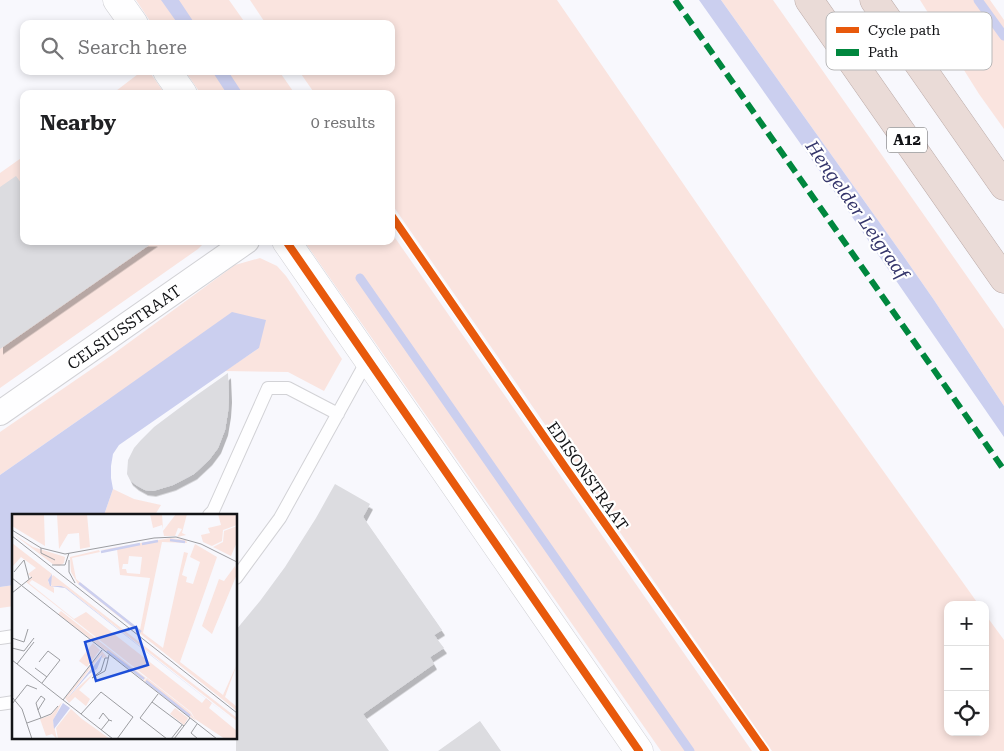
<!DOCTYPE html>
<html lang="en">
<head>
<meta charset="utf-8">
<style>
	body { margin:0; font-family:"Roboto Serif",serif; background:#f2f2f2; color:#202124 }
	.controls { position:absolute; right:15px; bottom:15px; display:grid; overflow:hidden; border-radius:10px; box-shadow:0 2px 8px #0003 }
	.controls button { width:45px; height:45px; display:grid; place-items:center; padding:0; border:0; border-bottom:1px solid #e0e0e0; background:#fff; color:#202124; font:25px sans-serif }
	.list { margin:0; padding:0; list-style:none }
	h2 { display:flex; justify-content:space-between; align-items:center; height:65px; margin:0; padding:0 20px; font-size:21px }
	h2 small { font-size:16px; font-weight:400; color:#757577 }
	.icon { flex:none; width:28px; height:28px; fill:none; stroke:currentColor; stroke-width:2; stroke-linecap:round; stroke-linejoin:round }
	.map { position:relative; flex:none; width:1004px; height:751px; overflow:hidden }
	.search { position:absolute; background:#fff; box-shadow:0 2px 8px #0003; left:20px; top:20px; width:375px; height:55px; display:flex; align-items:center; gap:12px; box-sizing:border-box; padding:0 18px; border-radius:10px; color:#757577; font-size:19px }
	.panel { position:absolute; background:#fff; box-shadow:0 2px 8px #0003; left:20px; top:90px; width:375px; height:155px; border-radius:10px }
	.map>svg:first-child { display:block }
</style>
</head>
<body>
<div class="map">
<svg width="1004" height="751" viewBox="0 0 1004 751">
	<defs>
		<filter id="shadow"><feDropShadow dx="3" dy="5.5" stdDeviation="0" flood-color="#0004"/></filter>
	</defs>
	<rect width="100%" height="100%" fill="#f8f8fd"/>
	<path fill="#fae4df" d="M136,0H229L246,24H152Z
		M250,0H557L814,374L979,605H948V732H985V614L1004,640V751H772L391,203V94H315L299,71H391V24H266Z
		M721,0H773L1004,329V406L934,300L902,254Z
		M920,0H990L1004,20V129L979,94Z
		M142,71H149L165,94H112Z
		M185,71H279L295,94H201Z
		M24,156V241H206L198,249L0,388V173Z
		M391,232L752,751H661L304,241H391Z
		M260,258L277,266L286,276L342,359L324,391L288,372L225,371L259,348L109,399L0,475V432L112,355L235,265Z
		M113,489L134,499L161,505L155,515H104Z
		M14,585V606L0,608V587Z"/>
	<path fill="#cbcfef" d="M161,0H179L195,24H178Z
		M699,0H721L902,254L934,300L1004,406V437L848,211Z
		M212,71H228L243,94H227Z
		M232,312L266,320L259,348L119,445L113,454L111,466V478L113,489L104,515H14V585L0,587V475L109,399Z"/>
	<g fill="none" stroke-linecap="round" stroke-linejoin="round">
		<path stroke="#cbcfef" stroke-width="9" d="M978,0L1004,36
			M360,278L690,751"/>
	</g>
	<path fill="#dcdce0" filter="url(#shadow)" d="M16,176L24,187V241H155L0,349V187Z
		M228,373L229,397L228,412L225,430L218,448L209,460L194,474L173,485L153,491L145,490L136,485L130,480L127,474L128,460L134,448L141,440L154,427L194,397Z
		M335,484L370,504L363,517L442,630L434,635L444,648L430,657L434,664L363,714L389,751H236V630L260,601L285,567L316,518Z
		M480,721L501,751H438Z"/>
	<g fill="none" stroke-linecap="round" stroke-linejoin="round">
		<defs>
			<path id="lane" d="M209,515L213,511L268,388H288L338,414
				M236,578L280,518L368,359
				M0,638L14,636
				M0,704L14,702"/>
			<path id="street" d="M0,413L247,241"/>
			<path id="secondary" d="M117,0L134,24
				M167,71L183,94
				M286,241L639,751"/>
			<path id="highway" d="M809,0L1004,279
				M874,0L1004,186"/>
		</defs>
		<use href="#lane" stroke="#d2d2d6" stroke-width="14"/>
		<use href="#street" stroke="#d2d2d6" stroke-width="26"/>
		<use href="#secondary" stroke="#d2d2d6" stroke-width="29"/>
		<use href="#highway" stroke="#baaaa7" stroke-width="29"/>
		<use href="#lane" stroke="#fefeff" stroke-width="12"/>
		<use href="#street" stroke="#fefeff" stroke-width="24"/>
		<use href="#secondary" stroke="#fefeff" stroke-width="28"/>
		<use href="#highway" stroke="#eadbd7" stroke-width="28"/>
		<path stroke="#00873e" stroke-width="6" stroke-dasharray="12 6" stroke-linecap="butt" d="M675,0L1004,470"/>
		<defs>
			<path id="cycleway" d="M391,215L565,467L765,751
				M286,241L639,751"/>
		</defs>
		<use href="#cycleway" stroke="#fff" stroke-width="11"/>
		<use href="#cycleway" stroke="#e8590c" stroke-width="8"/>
	</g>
	<g text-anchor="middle" stroke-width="4.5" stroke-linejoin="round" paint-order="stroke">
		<rect fill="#fff" stroke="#5a5a5d" stroke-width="1" x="887" y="127.5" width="40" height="25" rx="4"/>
		<g font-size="15" font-weight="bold" fill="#131417">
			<text x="907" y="145">A12</text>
		</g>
		<g font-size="16" fill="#131417" stroke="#fff">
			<text transform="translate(124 327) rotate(-35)" y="6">CELSIUSSTRAAT</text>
			<text transform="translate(588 476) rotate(55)" y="6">EDISONSTRAAT</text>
		</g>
		<g font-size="18" font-style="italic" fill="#34356b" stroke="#fff">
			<text transform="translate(857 210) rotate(55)" y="6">Hengelder Leigraaf</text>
		</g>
	</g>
	<g transform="translate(12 514)">
		<rect width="225" height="225" fill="#f8f8fd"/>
		<path d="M0,0H32L33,32L0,12ZM45,0H75L78,33L68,35L67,19L56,20L47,35ZM138,0H150L151,15L150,11L141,14ZM164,0H175L170,19L174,21L165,23L170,15L166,14L163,22H152L151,17ZM206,0H225V11L211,16L210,27L200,32L191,28L189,21L198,19L196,14L209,11ZM225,12V28L219,42L201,33L211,28L212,17ZM0,19L21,33L47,41V51V41L53,43L52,49L47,52L42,51ZM158,24L174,26L175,29L150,28L131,119L151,134L172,38L176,39L170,61L175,63L174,68L181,70L188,48L178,43L183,30L205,43L168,148L211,181L225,150L213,183L225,193V197L66,70L59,58L58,43L87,36L88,38L60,44L64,65L128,116L138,64L108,61L105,35L88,36ZM117,42L130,43L128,60L115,59L114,55H110L111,50H116ZM0,29L40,60L36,68L42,74V79L20,66L17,69L62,105L74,98L190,189L194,184L200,189L197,194L225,217V225H213L183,205L179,198L14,68L19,63L16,60L24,54L9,43L0,53ZM223,52L225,60L200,120L190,112L207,65L212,67ZM41,61L225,204V207L54,74L39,72L37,66ZM49,97L134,164L132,166L46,100ZM81,129L88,136L75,153L67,147ZM90,137L95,143L90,144L89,141L55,184L89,152L67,176L78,185L74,192L63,183L57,189L53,184ZM135,164L178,198L184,207L132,167ZM50,188L41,207L45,225L40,220L34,222L28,205L39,201ZM163,194L176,204L172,211L158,200ZM59,195L70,205L98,225H46L44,214Z" fill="#fae4df" fill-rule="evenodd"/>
		<path d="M40,60L39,72H49L54,74L225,209L53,74L38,72L36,66ZM91,140L85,155L77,160L55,185ZM51,189L58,194L42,215L41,206Z" fill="#cbcfef"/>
		<path fill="none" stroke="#cbcfef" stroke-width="2.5" d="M158,26L173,28M130,30L146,27M89,38L128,30M67,69L129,118M95,137L132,165M134,167L178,202"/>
		<path fill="none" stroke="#9c9da1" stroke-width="1" d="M0,16L29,34L53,40L142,24L164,23L189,30L225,48M0,22L225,199M29,34V39L43,46M57,46V58L63,69M40,51H53L57,39M2,58L12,46L17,65M0,64L205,225M0,79L20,63M0,124L12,128L16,115M0,134L12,137L22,124M96,144H93L89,157L80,164L93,157L95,150L97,141M0,146L101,225M27,148L36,137L48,146L30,169M5,150L22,128M23,154L35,163M146,180L128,204L155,225M0,183L10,195L20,225M51,186L90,136M140,188L172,212M0,190L15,171L25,175M69,200L89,178L121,203L105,225M29,204L39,200L46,192M87,205L91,199L97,206M15,209L29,204L26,196L33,185L29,182L24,189L26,196M185,210L179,219L186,225M89,216L97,206L100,207M159,225L170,211M162,225L178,204"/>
		<path fill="#1d4ed8" fill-opacity="0.15" stroke="#1d4ed8" stroke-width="2.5" d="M124,113L136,151L84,167L73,128Z"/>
		<rect width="225" height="225" fill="none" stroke="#131417" stroke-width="2.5"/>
	</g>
	<rect x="826" y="12" width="166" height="58" rx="8" fill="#fff" stroke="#b8b8b9" stroke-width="1"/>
	<rect x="836" y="27" width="23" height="6" fill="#e8590c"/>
	<rect x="836" y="49" width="23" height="7" fill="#00873e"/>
	<g font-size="14" fill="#131417">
		<text x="868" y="35">Cycle path</text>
		<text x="868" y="57">Path</text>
	</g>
</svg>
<div class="controls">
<button>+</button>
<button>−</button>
<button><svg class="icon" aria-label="locate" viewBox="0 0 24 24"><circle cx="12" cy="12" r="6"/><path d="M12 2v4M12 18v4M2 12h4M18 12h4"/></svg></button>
</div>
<div class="search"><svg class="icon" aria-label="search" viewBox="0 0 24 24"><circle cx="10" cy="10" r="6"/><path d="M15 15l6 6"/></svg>Search here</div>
<section class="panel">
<h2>Nearby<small>0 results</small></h2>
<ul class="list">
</ul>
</section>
</div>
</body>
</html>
